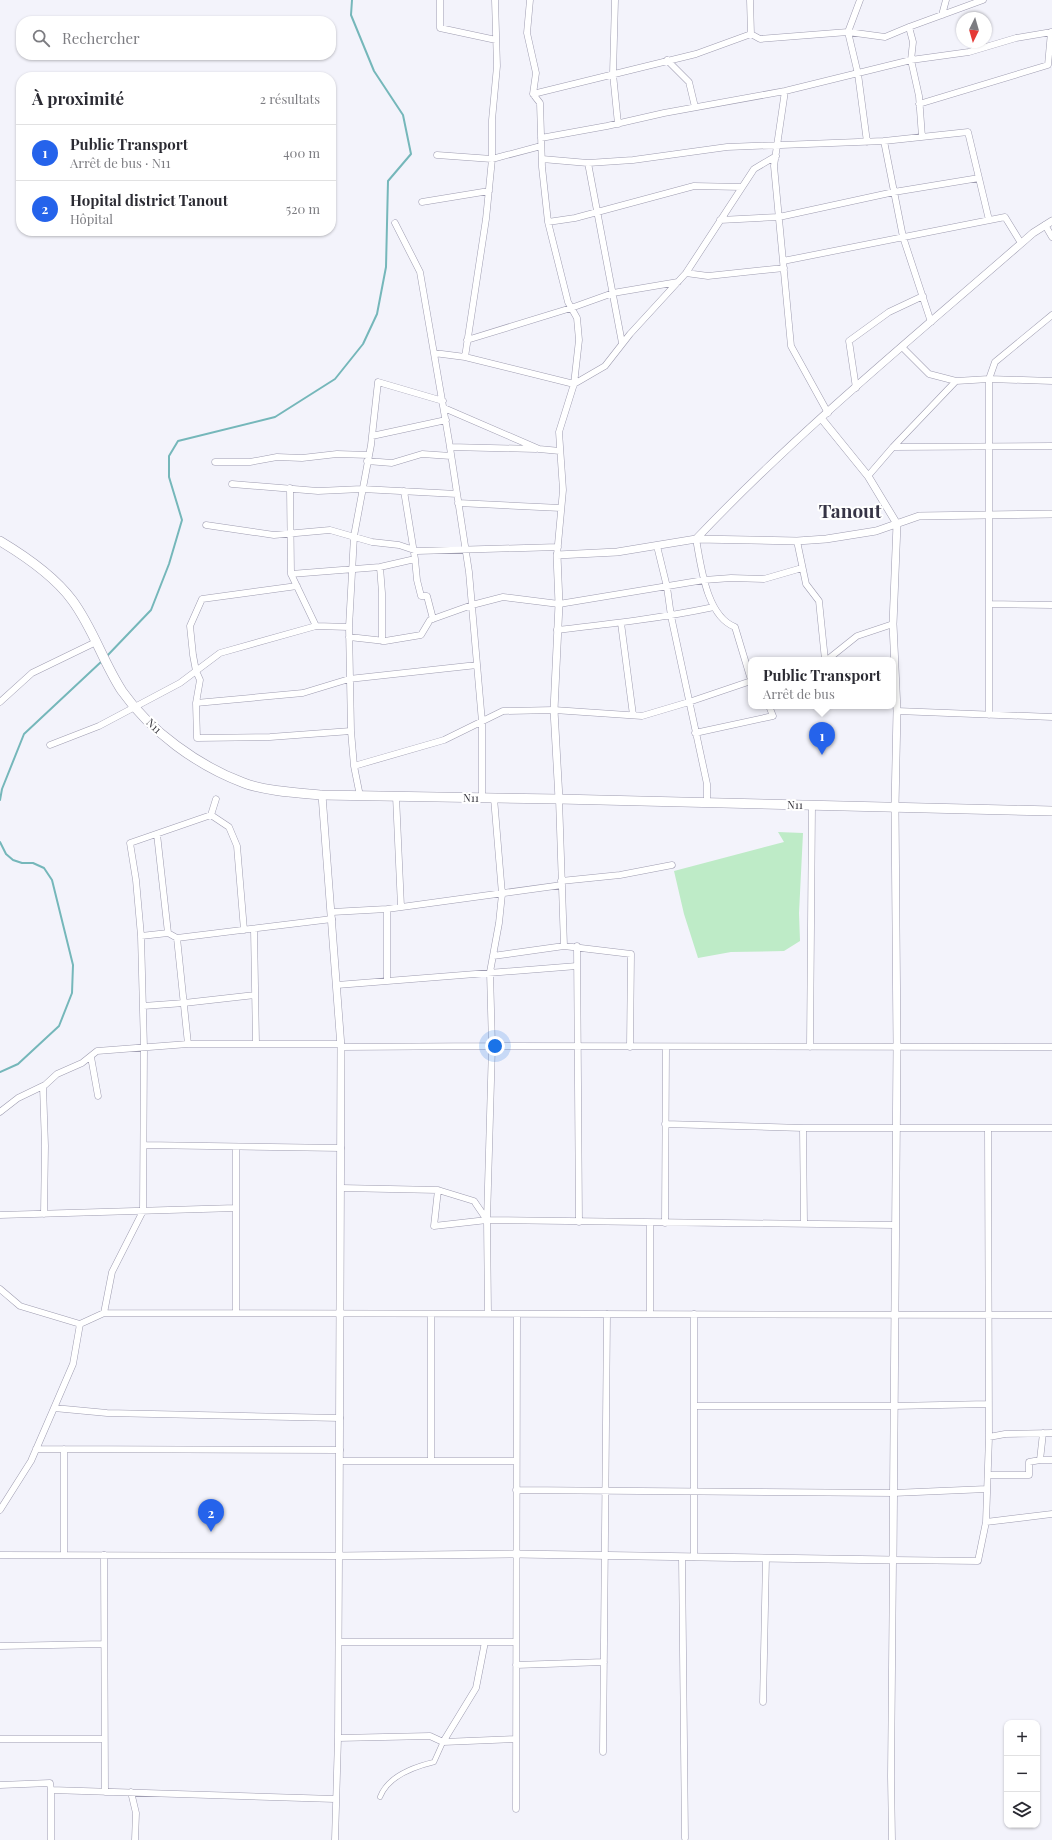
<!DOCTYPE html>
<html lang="fr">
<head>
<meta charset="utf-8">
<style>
	body { margin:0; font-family:"Playfair Display",serif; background:#f2f2f3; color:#2b2b33 }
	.controls { position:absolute; right:12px; bottom:12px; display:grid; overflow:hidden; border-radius:8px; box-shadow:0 1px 3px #0004 }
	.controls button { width:36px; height:36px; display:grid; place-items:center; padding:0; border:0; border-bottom:1px solid #e1e1e2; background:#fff; color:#2b2b33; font:20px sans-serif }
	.compass { position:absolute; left:956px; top:12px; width:36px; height:36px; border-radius:50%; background:#fff; box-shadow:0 1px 3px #0004; rotate:185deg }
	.you { position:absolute; left:495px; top:1046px; width:14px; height:14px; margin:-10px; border:3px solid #fff; border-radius:50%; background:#1a73e8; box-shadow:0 0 0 6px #1a73e833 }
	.badge { display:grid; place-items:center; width:26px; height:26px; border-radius:50%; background:#2563eb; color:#fff; font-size:13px; font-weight:700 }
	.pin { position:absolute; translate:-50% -33px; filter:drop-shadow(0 1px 2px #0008) }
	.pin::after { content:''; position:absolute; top:21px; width:14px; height:12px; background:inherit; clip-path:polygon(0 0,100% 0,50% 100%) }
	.popup { position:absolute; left:748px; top:657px; width:148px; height:52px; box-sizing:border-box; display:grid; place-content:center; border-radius:8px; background:#fff; filter:drop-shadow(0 1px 3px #0005); font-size:13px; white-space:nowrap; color:#7c7c81 }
	.popup b { font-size:15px; color:#2b2b33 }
	.popup::after { content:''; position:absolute; left:50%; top:100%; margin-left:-8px; border:8px solid transparent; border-top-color:#fff }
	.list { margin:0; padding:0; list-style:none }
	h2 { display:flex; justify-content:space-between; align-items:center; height:52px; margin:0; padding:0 16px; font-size:17px }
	h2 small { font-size:13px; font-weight:400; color:#7c7c81 }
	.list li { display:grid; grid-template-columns:26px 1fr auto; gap:12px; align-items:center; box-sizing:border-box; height:56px; padding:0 16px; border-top:1px solid #e1e1e2 }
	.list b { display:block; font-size:15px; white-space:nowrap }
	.list p { margin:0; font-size:13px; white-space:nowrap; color:#7c7c81 }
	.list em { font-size:13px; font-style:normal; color:#7c7c81 }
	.icon { flex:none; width:22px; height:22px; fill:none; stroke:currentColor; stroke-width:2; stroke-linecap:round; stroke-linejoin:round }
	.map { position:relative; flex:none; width:1052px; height:1840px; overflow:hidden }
	.search { position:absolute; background:#fff; box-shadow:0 1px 3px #0004; left:16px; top:16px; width:320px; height:44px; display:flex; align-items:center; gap:10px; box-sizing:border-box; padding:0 14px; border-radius:16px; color:#7c7c81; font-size:15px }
	.panel { position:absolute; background:#fff; box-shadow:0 1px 3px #0004; left:16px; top:72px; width:320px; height:164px; border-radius:16px }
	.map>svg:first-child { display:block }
</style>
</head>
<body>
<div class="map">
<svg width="1052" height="1840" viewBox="0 0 1052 1840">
	<rect width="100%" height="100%" fill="#f3f3fb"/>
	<path fill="#beebc7" d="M778,832L803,833L799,913L800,941L784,951L731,952L698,958L684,914L674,871L784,842Z"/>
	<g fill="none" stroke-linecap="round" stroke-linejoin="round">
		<path stroke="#75b7ba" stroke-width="2" d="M106,657L151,610L169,564L182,520L169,477V456L178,441L275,417L335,379L363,344L377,314L386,267L388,181L411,154L403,115L374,71L351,15L352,0
			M0,800L2,789L24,734L102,661
			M0,842L6,854L13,860L22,863H33L44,868L52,880L73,965L72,993L59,1026L18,1064L0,1072"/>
		<defs>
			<path id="pedestrian" d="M380,1797C388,1776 413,1767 434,1762L443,1742"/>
			<path id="minor" d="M440,0V28L496,40
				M495,0L497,66L492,120V159L486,219L465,357L574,384L579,340L577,318L568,302L548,222L542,167L540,103L533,94L536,73L527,33L530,0
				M615,0L613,74L618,124
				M750,0L751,34
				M860,0L848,32L858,74L867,142
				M942,15L946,0
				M909,27L913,42L911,60L919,96L922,137
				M667,60L689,82L695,107
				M785,91L774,166L791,346L828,413
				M533,94L696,54L751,34L760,39L848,32L885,37L909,27L983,0
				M919,104L1048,65L1051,32
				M541,138L607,126L664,113L785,91L911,60L969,52L1016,38L1052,32
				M884,141L903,237L931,322
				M437,155L492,159L541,146
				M542,159L588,163L633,160L727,147L884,141L968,132L989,220
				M588,163L622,343
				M422,202L489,191
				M720,220L779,217L894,192L979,178
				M548,222L575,218L694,186L742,187
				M395,223L420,272L449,441L469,572L482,722V798
				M1045,225L1052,237
				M783,261L1005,217L1021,243
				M686,273L708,276L784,268
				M467,340L571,308L613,293L678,282
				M902,347L929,374L956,381
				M434,353L465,357
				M856,388L849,341L889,312L923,296
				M444,408L539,449L560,451
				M372,436L446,420
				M450,447L536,449
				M893,447L1052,446
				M367,461L392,463L422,454L451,456
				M215,462H250L277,457L302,458L337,454L369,455
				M868,476L893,447L956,381L989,379L1052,381
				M232,484L318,491L362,489L457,494
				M290,488L291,574L316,626
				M404,491L415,559L417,580L421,596H427L433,619
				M458,503L561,508
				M206,525L274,535L330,530L372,542L399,545L417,551L558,547
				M696,539C701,565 706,616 735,627L751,680
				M797,541L806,584L819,601L825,660
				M657,546L667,587L671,616L707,784V803
				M557,555L563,490L559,432L574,384L605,366L630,334L686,273L754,169L776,156
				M380,567L382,593V641
				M291,574L380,567L415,559
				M297,586L202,599L190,626L193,655L196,671L200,680L196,703L197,738L270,737L351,731
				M989,604L1052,605
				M621,623L633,715
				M557,630C610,624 662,618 714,607
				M349,637L385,641L421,635L430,620L472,605L503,597L559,604L704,580L731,578L764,579L802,568
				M827,660L857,636L893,624
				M0,702L32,673L96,642
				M196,703L303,693L349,679L477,665
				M897,711L1052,717
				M989,715V379L995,362L1052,315
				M695,733L773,716L769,706
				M50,745L99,726L180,683L220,653L316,626L349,627
				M354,766L444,740L503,711L554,710L642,716L689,702L751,681
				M360,796L354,766L351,731L349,627L354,536L371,445L378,382L443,401
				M396,796L401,907
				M216,799L211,815L130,843L136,880L141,936L144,1048L143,1211L112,1272L104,1313L1052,1315
				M559,799L564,946
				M211,815L229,827L237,846L244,930
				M157,834L168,933
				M561,881L620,875L672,865
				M332,912L387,909L562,885
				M254,929L256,1044
				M141,936L168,933L177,938L332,919
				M177,938L188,1044
				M577,946L579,1222
				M493,956L564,946L631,954L630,1047
				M387,981V909
				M337,985L577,966
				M143,1006L184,1003L255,995
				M341,1047L492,1046L1052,1047
				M810,1047L812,805
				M91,1057L98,1096
				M43,1086L45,1146L44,1214
				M0,1112L18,1098L45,1085L57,1074L82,1063L97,1051L188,1044H341
				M665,1124L803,1128H1052
				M803,1128L804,1224
				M144,1145L341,1148
				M341,1188L438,1190L474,1201L487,1220L895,1225
				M438,1190L434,1226L487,1220
				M0,1215L236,1208
				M650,1223V1314
				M665,1223L666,1047
				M0,1289L20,1306L80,1324L104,1313
				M236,1313V1147
				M488,1313L487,1220L492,1046L490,972L499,923L502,894L494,798
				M431,1314V1461
				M694,1406H894L988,1404
				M54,1408L107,1413L340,1418
				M989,1437L1005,1434L1052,1433
				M36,1449L340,1450
				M1040,1460H1052
				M340,1461H516
				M988,1475H1029V1462L1040,1460L1043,1433
				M516,1490L893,1493L987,1489
				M0,1510L31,1461L54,1408L73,1364L80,1324
				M986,1522L1052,1514
				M0,1555L339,1556L338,1738L335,1840
				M64,1555V1449
				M104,1555L105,1792
				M682,1557L685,1838
				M694,1557V1314
				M339,1642H516
				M485,1642L476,1688L443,1742L516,1739
				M0,1646L104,1644
				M516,1665L604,1662
				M763,1702L766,1558
				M338,1738L430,1736L443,1742
				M0,1739H104
				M603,1752L607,1314
				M0,1785L50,1783L51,1790L335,1799
				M51,1790V1840
				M131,1792L136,1813L135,1840
				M516,1809L517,1314
				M892,1840L891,1776L893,1560L978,1561L986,1522L989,1437L988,1128"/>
			<path id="tertiary" d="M696,539C800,429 919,333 1033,233L1052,221
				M322,795L341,1047L339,1556L516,1554L893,1560L897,1046L895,807L897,711L893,624L897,524L868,476L821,418
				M559,799L554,710L559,604L557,555L617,552L696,539L797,541L826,539L876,531L919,516L1052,514"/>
			<path id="primary" d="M0,541C25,556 55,577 72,600C93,628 103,662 122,691C150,731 198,766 244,783C264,791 300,793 322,795L559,799L1052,811"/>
		</defs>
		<use href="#pedestrian" stroke="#9e9cb0" stroke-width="5.5"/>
		<use href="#minor" stroke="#9e9cb0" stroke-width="7"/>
		<use href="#tertiary" stroke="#9e9cb0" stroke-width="8"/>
		<use href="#primary" stroke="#9e9cb0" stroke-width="10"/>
		<use href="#pedestrian" stroke="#fff" stroke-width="4.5"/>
		<use href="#minor" stroke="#fff" stroke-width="6"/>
		<use href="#tertiary" stroke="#fff" stroke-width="7"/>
		<use href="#primary" stroke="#fff" stroke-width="9"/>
	</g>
	<g text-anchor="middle" stroke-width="4" stroke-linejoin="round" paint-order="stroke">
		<g font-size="11" fill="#323139" stroke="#fff">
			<text transform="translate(154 726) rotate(44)" y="4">N11</text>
			<text transform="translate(471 798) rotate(1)" y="4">N11</text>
			<text transform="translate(795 805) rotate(1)" y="4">N11</text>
		</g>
		<g font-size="19" font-weight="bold" fill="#363445" stroke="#fff">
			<text x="850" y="518">Tanout</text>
		</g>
	</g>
</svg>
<div class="controls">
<button>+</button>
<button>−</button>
<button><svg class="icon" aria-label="layers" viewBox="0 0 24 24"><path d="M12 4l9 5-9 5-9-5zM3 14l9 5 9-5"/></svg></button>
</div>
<svg class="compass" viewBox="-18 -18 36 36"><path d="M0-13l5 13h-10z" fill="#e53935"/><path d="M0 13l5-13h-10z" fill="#7c7c81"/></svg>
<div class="you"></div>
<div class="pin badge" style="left:822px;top:755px">1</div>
<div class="popup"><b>Public Transport</b>Arrêt de bus</div>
<div class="pin badge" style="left:211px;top:1532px">2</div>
<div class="search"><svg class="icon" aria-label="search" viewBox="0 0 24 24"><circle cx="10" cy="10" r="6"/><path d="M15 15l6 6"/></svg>Rechercher</div>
<section class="panel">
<h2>À proximité<small>2 résultats</small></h2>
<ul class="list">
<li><span class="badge">1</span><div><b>Public Transport</b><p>Arrêt de bus · N11</p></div><em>400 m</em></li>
<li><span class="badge">2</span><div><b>Hopital district Tanout</b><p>Hôpital</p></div><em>520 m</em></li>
</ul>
</section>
</div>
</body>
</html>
